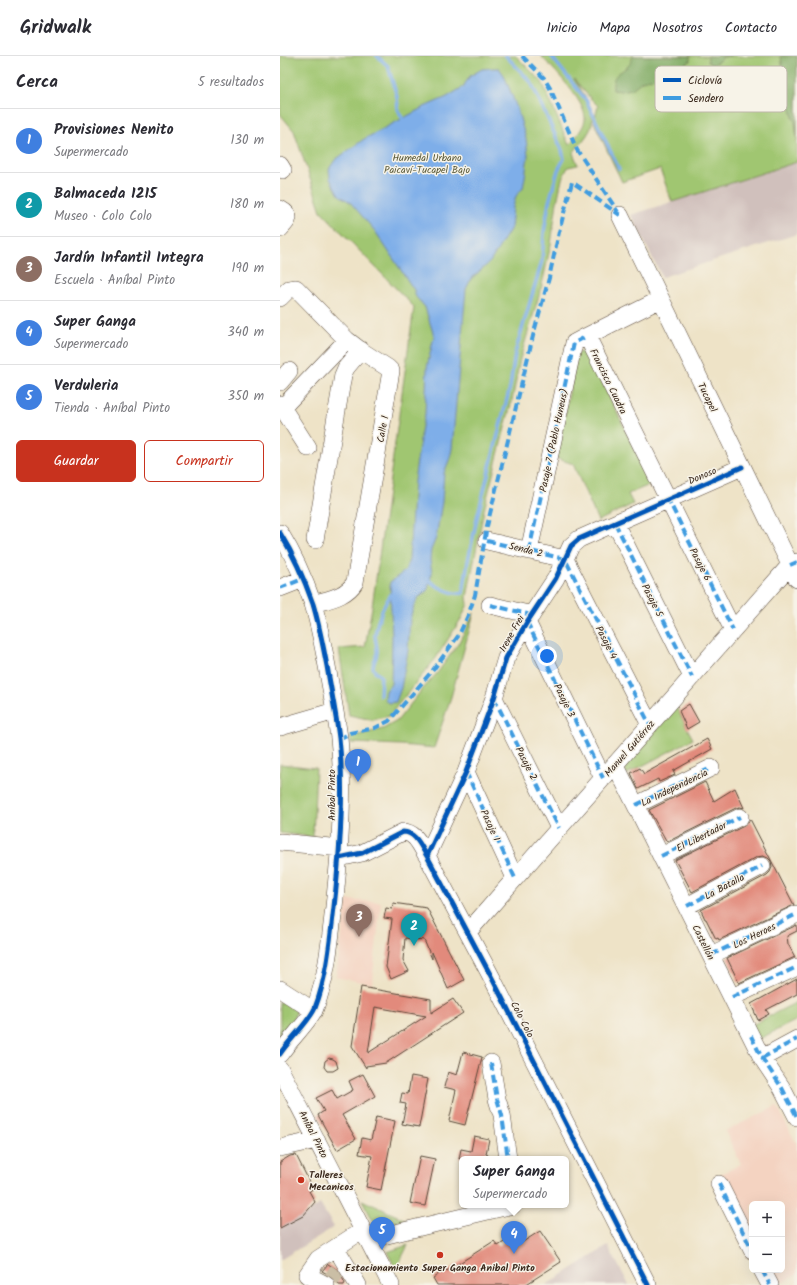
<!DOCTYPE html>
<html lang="es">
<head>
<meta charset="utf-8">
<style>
	body { margin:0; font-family:Kalam,sans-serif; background:#f2f2f3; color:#2b2b33 }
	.controls { position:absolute; right:12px; bottom:12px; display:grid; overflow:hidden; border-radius:6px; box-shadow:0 4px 16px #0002 }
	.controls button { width:36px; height:36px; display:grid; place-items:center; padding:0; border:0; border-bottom:1px solid #e1e1e2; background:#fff; color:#2b2b33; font:20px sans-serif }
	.you { position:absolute; left:267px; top:600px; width:14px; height:14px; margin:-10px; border:3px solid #fff; border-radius:50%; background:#1a73e8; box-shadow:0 0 0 6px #1a73e833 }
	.badge { display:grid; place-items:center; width:26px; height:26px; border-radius:50%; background:#c8321e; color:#fff; font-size:13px; font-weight:700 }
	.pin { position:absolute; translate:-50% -33px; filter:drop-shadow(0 1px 2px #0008) }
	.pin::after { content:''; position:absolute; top:21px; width:14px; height:12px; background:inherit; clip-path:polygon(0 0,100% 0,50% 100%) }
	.popup { position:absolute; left:179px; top:1100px; width:110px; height:52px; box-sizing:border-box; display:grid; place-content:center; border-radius:6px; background:#fff; filter:drop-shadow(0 1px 3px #0005); font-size:13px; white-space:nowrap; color:#7c7c81 }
	.popup b { font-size:15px; color:#2b2b33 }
	.popup::after { content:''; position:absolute; left:50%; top:100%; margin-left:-8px; border:8px solid transparent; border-top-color:#fff }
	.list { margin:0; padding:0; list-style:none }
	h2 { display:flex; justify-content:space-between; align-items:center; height:52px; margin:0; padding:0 16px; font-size:17px }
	h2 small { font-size:13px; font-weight:400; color:#7c7c81 }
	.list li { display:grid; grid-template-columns:26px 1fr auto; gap:12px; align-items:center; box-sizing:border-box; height:64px; padding:0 16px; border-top:1px solid #e1e1e2 }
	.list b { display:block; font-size:15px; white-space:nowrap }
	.list p { margin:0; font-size:13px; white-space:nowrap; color:#7c7c81 }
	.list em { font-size:13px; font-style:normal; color:#7c7c81 }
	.actions { display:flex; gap:8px; padding:12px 16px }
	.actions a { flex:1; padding:9px 0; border:1px solid #c8321e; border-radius:6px; text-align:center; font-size:14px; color:#c8321e }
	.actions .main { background:#c8321e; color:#fff }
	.map { position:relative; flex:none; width:517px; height:1229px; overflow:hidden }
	header { display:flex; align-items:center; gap:24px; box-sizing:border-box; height:56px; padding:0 20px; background:#fff; border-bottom:1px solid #e1e1e2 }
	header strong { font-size:19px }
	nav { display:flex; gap:22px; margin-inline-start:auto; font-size:14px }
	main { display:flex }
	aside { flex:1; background:#fff }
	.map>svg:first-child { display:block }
</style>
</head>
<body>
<header>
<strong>Gridwalk</strong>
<nav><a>Inicio</a><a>Mapa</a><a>Nosotros</a><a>Contacto</a></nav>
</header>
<main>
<aside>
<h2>Cerca<small>5 resultados</small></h2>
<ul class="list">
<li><span class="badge" style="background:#3f7fe0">1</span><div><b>Provisiones Nenito</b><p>Supermercado</p></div><em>130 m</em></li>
<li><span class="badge" style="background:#0f9aa8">2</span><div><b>Balmaceda 1215</b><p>Museo · Colo Colo</p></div><em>180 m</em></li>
<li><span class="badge" style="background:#8d6e63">3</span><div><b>Jardín Infantil Integra</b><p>Escuela · Aníbal Pinto</p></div><em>190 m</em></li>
<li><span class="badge" style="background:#3f7fe0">4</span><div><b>Super Ganga</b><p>Supermercado</p></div><em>340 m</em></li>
<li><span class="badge" style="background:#3f7fe0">5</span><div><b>Verduleria</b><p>Tienda · Aníbal Pinto</p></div><em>350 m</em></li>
</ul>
<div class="actions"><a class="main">Guardar</a><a>Compartir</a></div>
</aside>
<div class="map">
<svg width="517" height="1229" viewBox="0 0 517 1229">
	<rect width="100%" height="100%" fill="#f7f3e8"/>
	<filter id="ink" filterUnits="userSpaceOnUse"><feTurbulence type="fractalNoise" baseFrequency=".025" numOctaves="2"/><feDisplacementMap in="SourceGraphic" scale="8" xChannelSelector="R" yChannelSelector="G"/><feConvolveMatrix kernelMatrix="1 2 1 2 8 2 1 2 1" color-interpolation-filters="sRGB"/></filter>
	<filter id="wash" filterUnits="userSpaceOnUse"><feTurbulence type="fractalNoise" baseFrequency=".012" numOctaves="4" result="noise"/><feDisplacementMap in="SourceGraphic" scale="16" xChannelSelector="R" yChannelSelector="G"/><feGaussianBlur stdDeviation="0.9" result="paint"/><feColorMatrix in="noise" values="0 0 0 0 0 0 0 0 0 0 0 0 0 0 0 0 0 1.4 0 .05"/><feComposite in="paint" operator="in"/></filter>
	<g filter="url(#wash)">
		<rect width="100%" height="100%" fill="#eee3c7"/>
		<path fill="#f4d3c1" d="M67,844L101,846L92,928L56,921Z
			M497,1050L517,1089V1219L497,1229L487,1214H502V1148H472V1185L439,1119L461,1108L445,1075Z"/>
		<path fill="#d0c0bc" d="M517,106V178L382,221L351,159Z
			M0,1114L23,1160L40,1148L54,1171L0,1204Z
			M328,1190L349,1229H266Z"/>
		<path fill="#a0c671" stroke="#6e7848" d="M0,0H236L262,26L289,89C294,84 305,70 305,63C305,44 273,13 261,0H276L278,2L277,0H517V106L392,146L380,113L342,126L314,66L318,50L311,43L294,23C303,38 318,55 310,74C306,82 298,90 293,97L298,109L288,111L282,123L277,146L271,188L261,233L240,303L233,340L204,454L187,541L188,548L181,563L156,602L109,660L93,664L69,659L59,593L85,591L92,551L134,251L41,155L14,75L0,58Z
			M306,293L372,428L348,438L353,448L318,465L293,408L276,402L297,298Z
			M194,557L171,641L154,692L121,689L71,687L70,681L103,673L117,665L141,635L158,616L178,588Z
			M396,651L413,683L347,718L343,711Z
			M0,708L36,712L33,781L0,777Z
			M0,945L17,955L3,982L0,983Z
			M517,946V964L475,985L468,971Z
			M82,1144L126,1164L96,1170Z
			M128,1189L116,1213L107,1196Z"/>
		<path fill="#80ab63" stroke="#5e6a40" d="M353,0H410V5L406,8L375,22L362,25L352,33L341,35L333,34C332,16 339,19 349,9C351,7 352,3 353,0Z
			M428,0H451L444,1L433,9L428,6Z
			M501,0H517V83L515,67L506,37Z"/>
		<path fill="#7eaee9" stroke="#5c6c84" d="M213,12H219L224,19L237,52L246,83L248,99L245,121L243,132L236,140L233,151L231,172L210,206L191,223L186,233L172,393L170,402L164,417L162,446L156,482L151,494L150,504L152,517L148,533L145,537L138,542L134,550L130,563L128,595L121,632L116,646L108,647L105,643L106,635L111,628L112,582L110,526L125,515L129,504L134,425L142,370L145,358L147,311L154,280L145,251L136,241L134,234L95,175L70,146L59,139L50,123L49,113L55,104L84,83L144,51L167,41L183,31L190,20L202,13Z"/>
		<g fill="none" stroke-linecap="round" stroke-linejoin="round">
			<path stroke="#7eaee9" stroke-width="3.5" d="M97,0L108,10L117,41L118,53L124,66
				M271,0L306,44L339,113
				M147,522C154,530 172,539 183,537L188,505L197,462L230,331L235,297L262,205L264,176L269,146L278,114L284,103L282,94L251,26L226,0
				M100,639L101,621C87,609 95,610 97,597C98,591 95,585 95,579C97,564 104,547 113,536
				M12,970L18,961"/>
		</g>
		<g id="blocks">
			<path fill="#e28a7c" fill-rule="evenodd" d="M409,648L419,666L407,673L399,655Z
				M427,683L432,693L393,715L395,719L379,726L378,723L358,733L351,717L360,712L364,718Z
				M425,726L434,745L455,732L464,752L460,751L456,752L387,786L369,754Z
				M470,763L514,849L439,884L438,882L436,883L426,863H425L421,854L487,819L490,816L492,811L491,805L488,802L483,800L477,801L412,836L395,804L464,770L468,767Z
				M113,847L147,852L184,924L168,933L152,896V903L144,884L125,882L123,904L129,915L111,923L106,911L112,863L104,862L106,852L112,853Z
				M517,869V875L507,880L508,888L515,901L459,927L447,902Z
				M517,923V938L486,954L489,958L478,964L471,948Z
				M81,931L151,943V957L173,943L183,957L106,1007L86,1010V1012L72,990ZM95,951L146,960L88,997Z
				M183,996L202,1001L185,1069L169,1065L176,1034L164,1031L168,1016L177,1019Z
				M49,1002L53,1003L56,1005L58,1012L53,1015H47L44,1011L45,1005Z
				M83,1018L95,1040L62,1059L76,1083L57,1094L38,1059L44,1055L36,1042L52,1034L57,1043L73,1034L69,1025Z
				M131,1020L148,1023L139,1071L122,1068L126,1048L120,1047L122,1037L128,1038Z
				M96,1061L115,1065L101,1134L86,1131L92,1100L79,1098L82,1082L91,1084Z
				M194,1080L209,1083L206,1098L208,1099L207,1103H179L181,1093L191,1095Z
				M16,1099L33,1133L29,1135L35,1146L23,1160L0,1172V1106L10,1100Z
				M140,1100L155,1103L145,1150L130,1147Z
				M260,1175L281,1206L245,1229H157L153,1222L166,1213L167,1215L214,1185L218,1190L232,1181L238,1189Z
				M48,1208L58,1214L65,1227L64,1229H59L51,1220L42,1215Z"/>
		</g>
	</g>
	<g filter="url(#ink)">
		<use href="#blocks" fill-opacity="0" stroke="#564637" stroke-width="1"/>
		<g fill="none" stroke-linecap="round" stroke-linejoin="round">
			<path stroke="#cabea5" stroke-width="17" stroke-dasharray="17 8" stroke-linecap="butt" d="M51,1224L58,1214"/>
			<defs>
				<path id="minor" d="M0,109L3,114
					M0,153C13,160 8,164 0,173
					M340,159L517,523
					M0,242L9,233L16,232L67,284L80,294L108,312L111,315L75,526C66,541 49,543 33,548
					M381,243L307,280L453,574
					M0,326L9,315
					M0,348L28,392
					M2,352L67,284
					M335,467L412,621
					M0,477C13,498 25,525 33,548C39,568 43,590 47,610C51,634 56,658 59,682C65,736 60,797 54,851C50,885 47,921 35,952C29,966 9,984 0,998
					M35,484L63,319L66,312L81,294
					M207,485L285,503L370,669
					M249,495L294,287L307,280
					M0,532L23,523
					M210,549L252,559
					M247,566L323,722
					M214,642L279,772
					M0,671L55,655
					M335,708L482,1002L502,1032L517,1061
					M186,716L235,822
					M356,749L431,712
					M0,786L60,792
					M147,800L186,716L214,642L226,602L247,566L276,522L291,490L299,483L335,467L462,411
					M381,800L460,761
					M59,802L82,797L123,776C136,776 141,791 147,800L212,922L368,1229
					M407,850L482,810
					M188,876L510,509L517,506
					M431,899L517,858
					M0,933L34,955
					M452,941L517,911
					M482,1002L517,983
					M211,1007L217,1043L222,1059L228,1103
					M0,1013L111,1229
					M0,1092L37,1084
					M439,1128L472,1194
					M87,1183L107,1179L233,1149
					M56,1192L78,1229
					M482,1214L490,1229
					M46,1229L27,1219L38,1203L83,1174"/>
			</defs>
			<use href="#minor" stroke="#564637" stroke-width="18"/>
			<use href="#minor" stroke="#fff" stroke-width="17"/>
			<path stroke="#3f9ce0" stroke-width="4" stroke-dasharray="8 4" stroke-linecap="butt" d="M242,0L264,22L270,32L297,94L338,156
				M390,442L388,443L453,574
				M335,467L412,621
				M207,485L285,503L370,669
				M249,495L294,287L307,280
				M510,509L517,506
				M0,532L23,523
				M210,549L252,559
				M247,566L323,722
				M214,642L279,772
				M59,683L70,677L95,672L109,665L153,614L179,579L189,557L195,539L207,470L229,380L253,280L269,222L279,176L292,126L340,159
				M186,716L235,822
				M356,749L431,712
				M381,800L460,761
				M407,850L482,810
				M431,899L517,858
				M452,941L517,911
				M471,980L482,1002L502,1032L517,1061
				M482,1002L517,983
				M211,1007L217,1043L222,1059L228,1103
				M439,1128L472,1194
				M482,1214L490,1229"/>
			<defs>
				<path id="cycleway" d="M0,477C13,498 25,525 33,548C39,568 43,590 47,610C51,634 56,658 59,682C65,736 60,797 54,851C50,885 47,921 35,952C29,966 9,984 0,998
					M147,800L186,716L214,642L226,602L247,566L276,522L291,490L299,483L335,467L462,411
					M59,802L82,797L123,776C136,776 141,791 147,800L212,922L368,1229"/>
			</defs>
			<use href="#cycleway" stroke="#f7f3e8" stroke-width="8"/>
			<use href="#cycleway" stroke="#0057b8" stroke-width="5"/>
		</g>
	</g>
	<g fill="#c8321e" stroke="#f7f3e8" stroke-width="1.5">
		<circle cx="21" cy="1124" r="4"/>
		<circle cx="160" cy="1199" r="4"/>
	</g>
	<g text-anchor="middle" stroke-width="3" stroke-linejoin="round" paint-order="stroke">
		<g font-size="10" fill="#595937" stroke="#f7f3e8">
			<text x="147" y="105">Humedal Urbano<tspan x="147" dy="12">Paicaví-Tucapel Bajo</tspan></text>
		</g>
		<g font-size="10" fill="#3b2a1e" stroke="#f7f3e8">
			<text transform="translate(329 325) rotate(64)" y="4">Francisco Cuadra</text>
			<text transform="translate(428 341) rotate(64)" y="4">Tucapel</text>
			<text transform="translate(102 373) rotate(-80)" y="4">Calle 1</text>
			<text transform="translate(273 384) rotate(-78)" y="4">Pasaje 7 (Pablo Huneus)</text>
			<text transform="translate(422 419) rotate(-23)" y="4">Donoso</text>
			<text transform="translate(246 493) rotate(14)" y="4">Senda 2</text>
			<text transform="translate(421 508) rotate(63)" y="4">Pasaje 6</text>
			<text transform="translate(373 544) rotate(63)" y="4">Pasaje 5</text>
			<text transform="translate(231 577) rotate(-60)" y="4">Irene Frei</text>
			<text transform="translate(327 586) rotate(63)" y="4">Pasaje 4</text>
			<text transform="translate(285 644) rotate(64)" y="4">Pasaje 3</text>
			<text transform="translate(349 692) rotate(-49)" y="4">Manuel Gutiérrez</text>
			<text transform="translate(247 707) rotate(63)" y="4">Pasaje 2</text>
			<text transform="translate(394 731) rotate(-26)" y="4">La Independencia</text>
			<text transform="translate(51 739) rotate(-90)" y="4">Aníbal Pinto</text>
			<text transform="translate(211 769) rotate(65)" y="4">Pasaje 1</text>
			<text transform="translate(421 780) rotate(-27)" y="4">El Libertador</text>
			<text transform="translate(444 830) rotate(-28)" y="4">La Batalla</text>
			<text transform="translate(474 879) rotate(-26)" y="4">Los Heroes</text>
			<text transform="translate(424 886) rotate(64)" y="4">Castellón</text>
			<text transform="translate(243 963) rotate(63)" y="4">Colo Colo</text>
			<text transform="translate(34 1078) rotate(63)" y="4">Aníbal Pinto</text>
		</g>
		<g font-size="10" font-weight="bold" fill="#3b2a1e" stroke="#f7f3e8" text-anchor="start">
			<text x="29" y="1122">Talleres<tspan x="29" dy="12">Mecanicos</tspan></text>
			<text x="160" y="1215" text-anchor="middle">Estacionamiento Super Ganga Anibal Pinto</text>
		</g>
	</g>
	<rect x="375" y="10" width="132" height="46" rx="6" fill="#f7f3e8" stroke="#bfb7ab" stroke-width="1"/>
	<rect x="383" y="22" width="18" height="4" fill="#0057b8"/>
	<rect x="383" y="40" width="18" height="4" fill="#3f9ce0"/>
	<g font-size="11" fill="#3b2a1e">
		<text x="408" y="28">Ciclovía</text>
		<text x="408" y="46">Sendero</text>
	</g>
</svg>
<div class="controls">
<button>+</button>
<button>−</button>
</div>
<div class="you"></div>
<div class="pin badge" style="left:78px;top:726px;background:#3f7fe0">1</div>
<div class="pin badge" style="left:134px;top:890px;background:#0f9aa8">2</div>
<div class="pin badge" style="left:79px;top:881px;background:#8d6e63">3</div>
<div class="pin badge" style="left:234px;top:1198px;background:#3f7fe0">4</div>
<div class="popup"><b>Super Ganga</b>Supermercado</div>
<div class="pin badge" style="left:102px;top:1194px;background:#3f7fe0">5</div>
</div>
</main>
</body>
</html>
